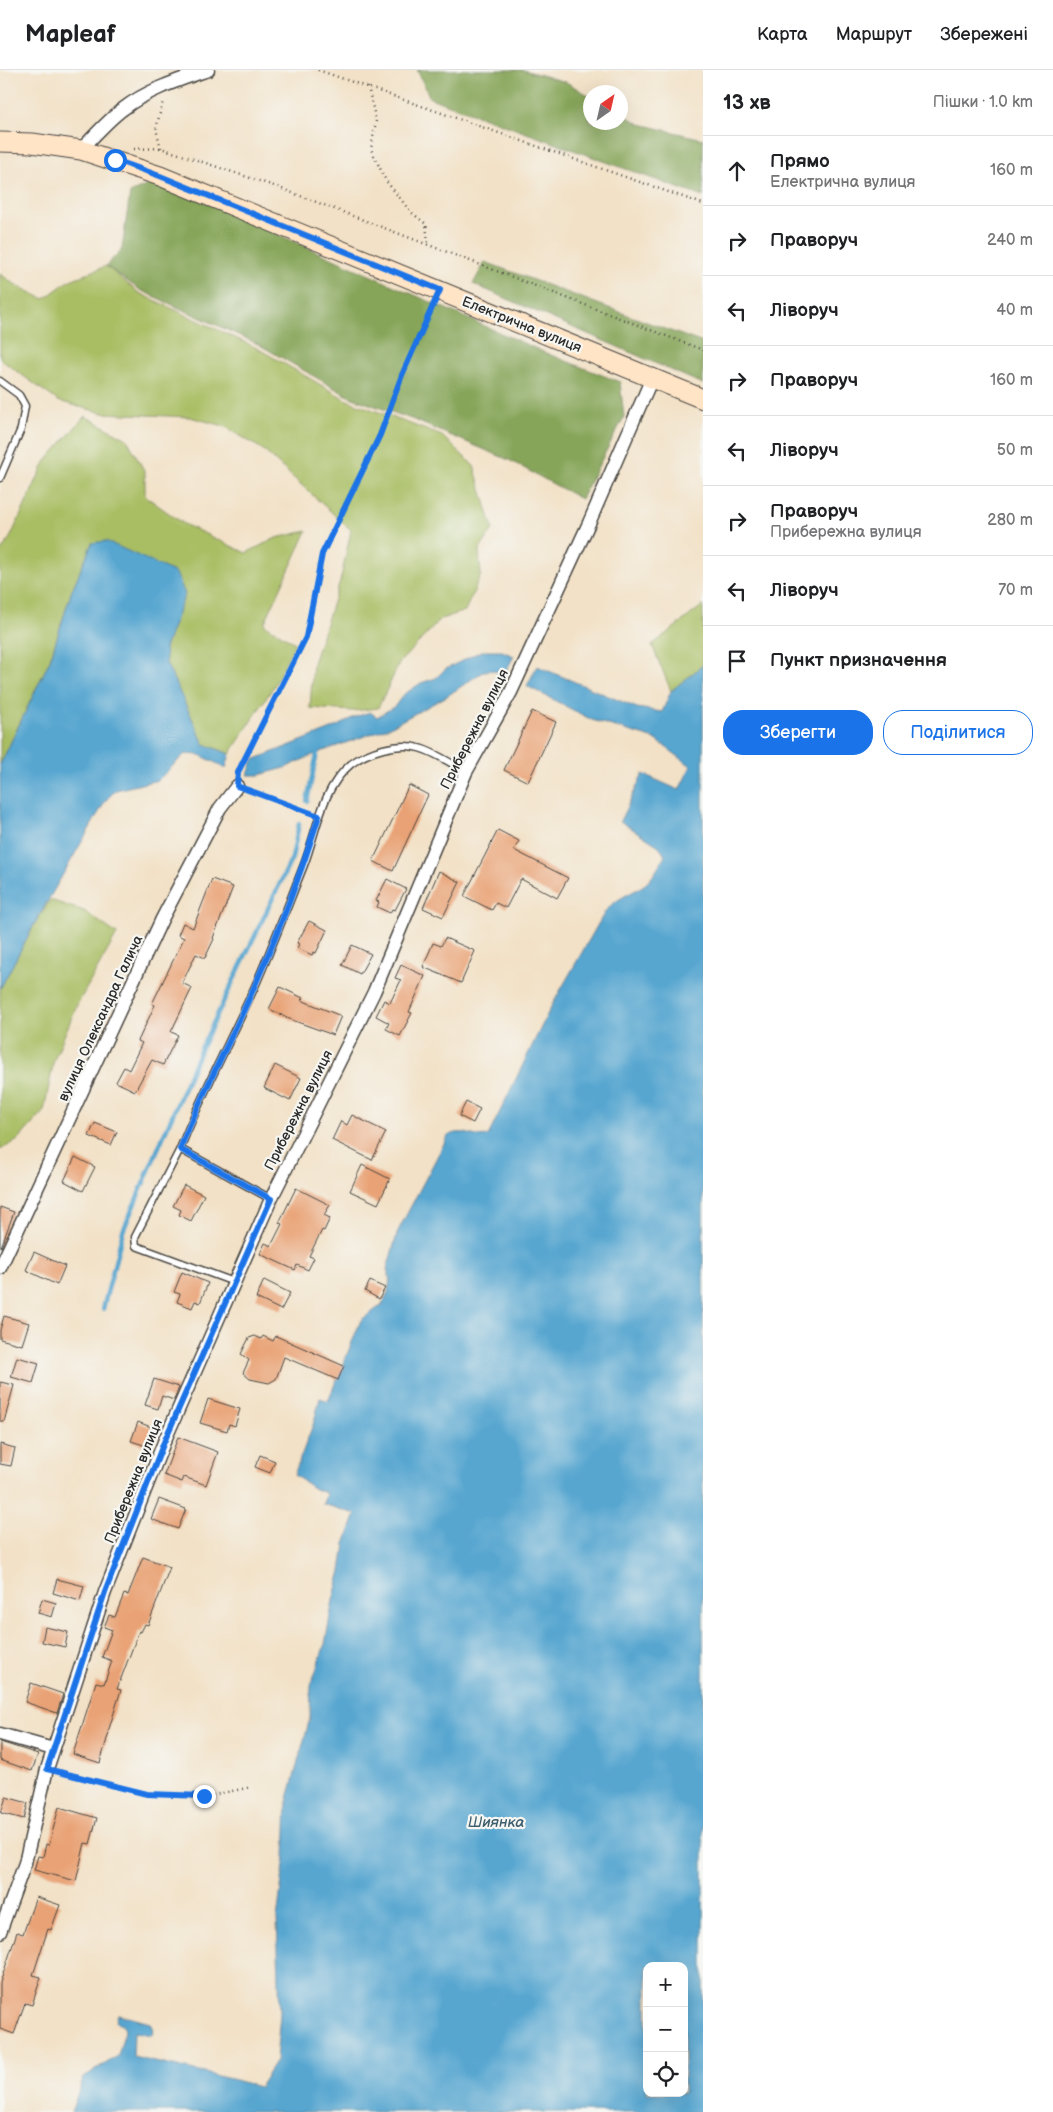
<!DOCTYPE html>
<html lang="uk">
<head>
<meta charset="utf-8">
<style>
	body { margin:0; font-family:"Balsamiq Sans",sans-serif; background:#f2f2f2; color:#202124 }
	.controls { position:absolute; right:15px; bottom:15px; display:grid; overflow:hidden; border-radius:10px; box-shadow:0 5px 20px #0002 }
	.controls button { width:45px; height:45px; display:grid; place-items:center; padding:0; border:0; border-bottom:1px solid #e0e0e0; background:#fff; color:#202124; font:25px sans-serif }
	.compass { position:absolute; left:583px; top:15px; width:45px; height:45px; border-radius:50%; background:#fff; box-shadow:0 5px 20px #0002; rotate:34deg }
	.stop { position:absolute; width:15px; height:15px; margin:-11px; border:4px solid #1a73e8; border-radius:50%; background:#fff }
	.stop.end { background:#1a73e8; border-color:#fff; box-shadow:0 1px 5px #0008 }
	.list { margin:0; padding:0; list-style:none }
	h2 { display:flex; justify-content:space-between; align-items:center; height:65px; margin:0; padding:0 20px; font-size:21px }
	h2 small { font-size:16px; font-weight:400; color:#757577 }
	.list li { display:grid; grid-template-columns:32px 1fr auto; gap:15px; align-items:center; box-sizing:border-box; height:70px; padding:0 20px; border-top:1px solid #e0e0e0 }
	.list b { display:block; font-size:19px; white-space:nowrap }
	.list p { margin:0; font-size:16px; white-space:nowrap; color:#757577 }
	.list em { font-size:16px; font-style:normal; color:#757577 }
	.actions { display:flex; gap:10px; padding:15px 20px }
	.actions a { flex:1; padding:11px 0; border:1px solid #1a73e8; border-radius:20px; text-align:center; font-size:18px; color:#1a73e8 }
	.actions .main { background:#1a73e8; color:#fff }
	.icon { flex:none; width:28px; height:28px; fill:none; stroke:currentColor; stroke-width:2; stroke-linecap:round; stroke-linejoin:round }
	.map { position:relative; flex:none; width:703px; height:2042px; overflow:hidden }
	header { display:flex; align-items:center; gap:30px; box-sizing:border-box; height:70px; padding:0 25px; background:#fff; border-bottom:1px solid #e0e0e0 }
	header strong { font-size:24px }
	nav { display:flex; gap:28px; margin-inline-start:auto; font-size:18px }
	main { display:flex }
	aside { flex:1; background:#fff }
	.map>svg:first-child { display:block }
</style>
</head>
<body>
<header>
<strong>Mapleaf</strong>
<nav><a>Карта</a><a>Маршрут</a><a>Збережені</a></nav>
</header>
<main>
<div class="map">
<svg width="703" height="2042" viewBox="0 0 703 2042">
	<rect width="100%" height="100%" fill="#f6f6f2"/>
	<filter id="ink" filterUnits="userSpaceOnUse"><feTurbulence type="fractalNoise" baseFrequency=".02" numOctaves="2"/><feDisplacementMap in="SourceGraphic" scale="10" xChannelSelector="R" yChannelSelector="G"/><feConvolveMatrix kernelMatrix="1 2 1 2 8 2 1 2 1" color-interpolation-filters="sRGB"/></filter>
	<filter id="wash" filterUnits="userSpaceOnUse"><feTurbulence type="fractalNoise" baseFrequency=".0096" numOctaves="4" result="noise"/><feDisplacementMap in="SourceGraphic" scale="20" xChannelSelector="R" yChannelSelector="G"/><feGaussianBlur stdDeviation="1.12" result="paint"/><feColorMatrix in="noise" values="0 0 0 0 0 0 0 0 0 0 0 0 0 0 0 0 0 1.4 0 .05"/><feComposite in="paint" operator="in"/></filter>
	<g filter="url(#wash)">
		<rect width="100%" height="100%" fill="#f2e1c6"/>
		<path fill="#a9be63" stroke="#6a7447" d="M106,196L139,223L257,278L347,330L442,366L474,396L493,459L479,481L481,505L465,541L441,549L400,592L378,638L353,641L310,638L313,593L341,508L351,460L262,379L224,356L190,347L103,343L58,331L0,289V204L16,215L44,229L68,211Z
			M85,346L127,369L145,402V426L184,454L246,483L276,468L307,461L264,554L295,573L274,616L230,684L204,674L166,593L165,578L171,558L92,473L72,520L50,590L0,695V483L11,466L45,392Z
			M703,535V595L671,621L652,575Z
			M50,830L84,841L117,864L77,935L54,990L44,1041L18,1070L0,1080V919L35,853Z"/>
		<path fill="#86a559" stroke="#586842" d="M417,0H523L566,12L590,26V52H620L621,43L640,54L703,69V127L430,28Z
			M157,111L548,284L620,312L624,347L581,429L509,390L414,350L350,327L258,274L140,220L106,196L122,179L130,123Z
			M485,192L703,273V314L473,214Z"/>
		<path fill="#56a6d0" stroke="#40687e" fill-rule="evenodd" d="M106,471L176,503L185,524L165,578L166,593L204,674L230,684L226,698L200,685L185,684L158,710L116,720L106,730L35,853L0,919V695L50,590L72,520L92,473Z
			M481,581H502L514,586L504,605L493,600L484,601L447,626L390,657L315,684L285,698L259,705H248L253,690L334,658L352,648L370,642L377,647L395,636L403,625L421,613L436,608L444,600Z
			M703,595V2042H71L84,2007L118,1986L125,1961C125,1955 121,1953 116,1952L118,1944L150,1953L153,1960L152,1965L134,1962L133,1987L235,2010L259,2017L276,1991L280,1944L277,1849L285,1787L287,1732L310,1648L311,1615L325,1574L333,1530L341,1501L345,1474L356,1444L323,1434L326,1423L315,1419L294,1405L314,1352L320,1328L328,1331L361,1250L382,1235L388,1222L390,1209L387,1199L398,1161L448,1066C465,1057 471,1069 488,1066L552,935L605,842C614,829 631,824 644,815C653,809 659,795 665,786L659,776L620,751L643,704L679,720L691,696L655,669L592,650L527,616L537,596L637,638L662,642L671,621ZM647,1896H684V2023H647Z"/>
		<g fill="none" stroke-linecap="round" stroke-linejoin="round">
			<path stroke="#56a6d0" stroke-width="4.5" d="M307,731L318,679
				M103,1239L123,1161L198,985L292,788L299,754"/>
		</g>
		<g id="blocks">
			<path fill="#e9a275" d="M532,641L556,652L528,712L504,700Z
				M409,715L428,725L393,801L373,791Z
				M498,760L519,771L514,780L568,808L557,828L521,809L506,838L496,833L492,840L464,826Z
				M439,801L460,812L443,847L423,838Z
				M212,809L233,817L213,868L214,869L205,888L196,884L182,913L192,918L171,962L178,965L163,995L152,990L135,1021L116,1012L124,997L129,1000L142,973L138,971L155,935L152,934L184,868L178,865L183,853L193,858Z
				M387,809L406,819L395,840L392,839L390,843L377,837L379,832L376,831Z
				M309,851L327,860L316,883L314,882L312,885L297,878L299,874L297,873Z
				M445,868L475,881L461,913L423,897L433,873L441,876Z
				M352,875L371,884L360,904L342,895Z
				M401,895L425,906L409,942L412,943L400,966L386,959L389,953L376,946L384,930L390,933L401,910L395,908Z
				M280,917L303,928L301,930L341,946L333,965L292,950L269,939Z
				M275,995L301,1008L290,1031L264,1018Z
				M466,1032L480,1039L473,1053L459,1046Z
				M352,1045L386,1062L372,1090L332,1070L341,1051L347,1055Z
				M95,1053L117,1062L111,1075L89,1066Z
				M75,1087L95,1097L83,1121L64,1111Z
				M362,1095L390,1109L378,1134L350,1121Z
				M184,1115L204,1125L191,1151L179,1145L181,1140L173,1136Z
				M296,1118L330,1135L324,1145L330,1148L324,1161L322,1160L309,1186L314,1188L308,1200L297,1195L295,1200L260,1184L265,1173L271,1176L282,1154L279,1153Z
				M0,1137L14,1142L1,1177H0Z
				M34,1182L65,1196L57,1215L26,1200Z
				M182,1202L208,1213L200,1233L195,1231L192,1238L177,1232L180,1224L174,1222Z
				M264,1210L290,1223L281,1240L256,1228Z
				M370,1211L385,1218L379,1229L365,1221Z
				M4,1246L29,1253L22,1275L0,1269V1260Z
				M255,1266L261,1269L263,1266L273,1271L276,1266L344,1296L338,1310L284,1287L276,1309L269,1313L250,1309L243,1303L249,1290L241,1284L249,1268Z
				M17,1287L39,1293L33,1313L11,1307Z
				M154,1309L179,1317L174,1330L162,1326L158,1339L145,1335Z
				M0,1312L14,1315L4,1352L0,1351Z
				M208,1329L240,1339L235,1356L229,1354L227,1361L200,1353Z
				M138,1352L156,1359L150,1377L131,1371Z
				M178,1367L218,1382L206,1415L184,1407L182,1412L164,1405Z
				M0,1374L15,1378L11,1396L0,1394Z
				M260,1385L275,1391L270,1403L255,1397Z
				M159,1429L186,1439L178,1459L151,1449Z
				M143,1487L170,1497L148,1555L145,1554L141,1562L139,1561L117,1619L121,1620L108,1662H109L100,1693L73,1684L96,1612L104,1614L112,1591L102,1587L112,1560L104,1557L109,1545L115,1547L124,1524L128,1525Z
				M57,1509L84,1516L80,1531L53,1523Z
				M42,1529L56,1533L52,1547L38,1543Z
				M45,1557L68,1562L65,1577L42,1572Z
				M31,1613L63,1624L57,1643L25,1632Z
				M0,1672L38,1684L32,1701L0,1690Z
				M6,1727L28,1733L24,1749L1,1743Z
				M59,1737L97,1748L90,1774L85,1773L76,1811L34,1800L38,1786L43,1787L46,1774L49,1775Z
				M36,1827L60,1835L51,1860L48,1859L33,1905L41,1907L32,1935L25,1933L14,1964L0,1959V1913L17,1862L23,1864Z"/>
		</g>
	</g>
	<g filter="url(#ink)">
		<use href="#blocks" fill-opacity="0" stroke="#494642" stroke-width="1"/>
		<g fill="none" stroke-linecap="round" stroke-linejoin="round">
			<defs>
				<path id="lane" d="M0,311L19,325L25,336L21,359L0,408
					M180,1079L135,1167L136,1176L234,1212
					M271,1129L180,1079C202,1023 231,970 256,914C273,875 288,835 304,795C317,761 321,719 351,694C368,681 398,672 419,678C435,682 452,694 466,702"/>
				<path id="street" d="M81,80C94,66 107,51 123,39C147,20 179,10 208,0
					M0,1198L162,849L220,738L237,716
					M0,1664L53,1679
					M0,1862L25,1793L47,1699L105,1522L164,1372L271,1129L374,922L466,702L511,622L589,453L652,308"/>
				<path id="secondary" d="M0,72L32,73L81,80L160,106L703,329"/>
			</defs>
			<use href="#lane" stroke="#494642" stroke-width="9"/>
			<use href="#street" stroke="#494642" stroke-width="15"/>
			<use href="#secondary" stroke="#494642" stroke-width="21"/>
			<path stroke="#494642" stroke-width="2.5" stroke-dasharray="1 4" stroke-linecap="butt" d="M318,0L703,134
				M368,17L376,51L371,79L386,111L411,142L426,154L428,174
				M161,78L156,59L163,31
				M134,79L161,78L277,117L703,280
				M238,702L306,567L322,484L380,365L402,305L433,234
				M249,721L310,743
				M61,1701L147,1724L204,1727L251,1717"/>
			<use href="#lane" stroke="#fff" stroke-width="6"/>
			<use href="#street" stroke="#fff" stroke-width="12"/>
			<use href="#secondary" stroke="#ffe4c6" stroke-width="19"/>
		</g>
	</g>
	<g fill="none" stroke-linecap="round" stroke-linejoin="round" filter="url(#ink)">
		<path stroke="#1a73e8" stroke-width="6" d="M115,90L160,106L440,220L402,305L380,365L322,484L306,567L238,702L237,716L319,746C301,803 280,859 256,913C232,969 202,1022 180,1079L271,1129L164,1372L105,1522L47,1699L147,1724L204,1726"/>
	</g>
	<g text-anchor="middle" stroke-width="4.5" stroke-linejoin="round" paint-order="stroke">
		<g font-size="14" fill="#2b2b2b" stroke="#f6f6f2">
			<text transform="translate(522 254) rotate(22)" y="5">Електрична вулиця</text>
			<text transform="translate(474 659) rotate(-63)" y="5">Прибережна вулиця</text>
			<text transform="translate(100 948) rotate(-65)" y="5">вулиця Олександра Галича</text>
			<text transform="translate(298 1040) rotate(-63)" y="5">Прибережна вулиця</text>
			<text transform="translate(133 1411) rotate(-68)" y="5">Прибережна вулиця</text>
		</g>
		<g font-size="15" font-style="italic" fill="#3c5c6d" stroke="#f6f6f2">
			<text x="496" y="1757">Шиянка</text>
		</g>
	</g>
</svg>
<div class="controls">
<button>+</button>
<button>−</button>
<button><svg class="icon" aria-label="locate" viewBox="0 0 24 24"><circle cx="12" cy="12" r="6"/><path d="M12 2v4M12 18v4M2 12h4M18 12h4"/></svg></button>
</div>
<svg class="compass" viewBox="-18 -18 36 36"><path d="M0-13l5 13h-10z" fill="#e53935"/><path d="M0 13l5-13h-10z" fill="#757577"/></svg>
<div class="stop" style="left:115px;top:90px"></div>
<div class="stop end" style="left:204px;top:1726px"></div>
</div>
<aside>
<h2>13 хв<small>Пішки · 1.0 km</small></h2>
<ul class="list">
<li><svg class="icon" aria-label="ahead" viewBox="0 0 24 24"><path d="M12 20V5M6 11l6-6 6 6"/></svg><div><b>Прямо</b><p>Електрична вулиця</p></div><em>160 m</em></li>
<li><svg class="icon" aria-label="right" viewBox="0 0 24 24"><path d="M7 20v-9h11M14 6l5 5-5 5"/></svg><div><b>Праворуч</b></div><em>240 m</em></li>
<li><svg class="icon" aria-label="left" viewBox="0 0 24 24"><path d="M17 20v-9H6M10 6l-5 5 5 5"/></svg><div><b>Ліворуч</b></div><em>40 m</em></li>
<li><svg class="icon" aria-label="right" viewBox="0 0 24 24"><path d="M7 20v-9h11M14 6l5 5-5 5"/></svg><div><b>Праворуч</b></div><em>160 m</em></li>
<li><svg class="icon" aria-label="left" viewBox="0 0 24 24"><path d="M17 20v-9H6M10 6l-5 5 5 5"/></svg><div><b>Ліворуч</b></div><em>50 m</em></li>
<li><svg class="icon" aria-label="right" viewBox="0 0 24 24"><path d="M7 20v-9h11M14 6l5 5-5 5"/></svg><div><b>Праворуч</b><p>Прибережна вулиця</p></div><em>280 m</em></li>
<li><svg class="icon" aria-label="left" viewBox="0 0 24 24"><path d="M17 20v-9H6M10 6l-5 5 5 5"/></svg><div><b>Ліворуч</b></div><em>70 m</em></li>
<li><svg class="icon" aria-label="arrive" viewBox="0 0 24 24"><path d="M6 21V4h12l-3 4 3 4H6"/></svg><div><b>Пункт призначення</b></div></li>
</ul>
<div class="actions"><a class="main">Зберегти</a><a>Поділитися</a></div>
</aside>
</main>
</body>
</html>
